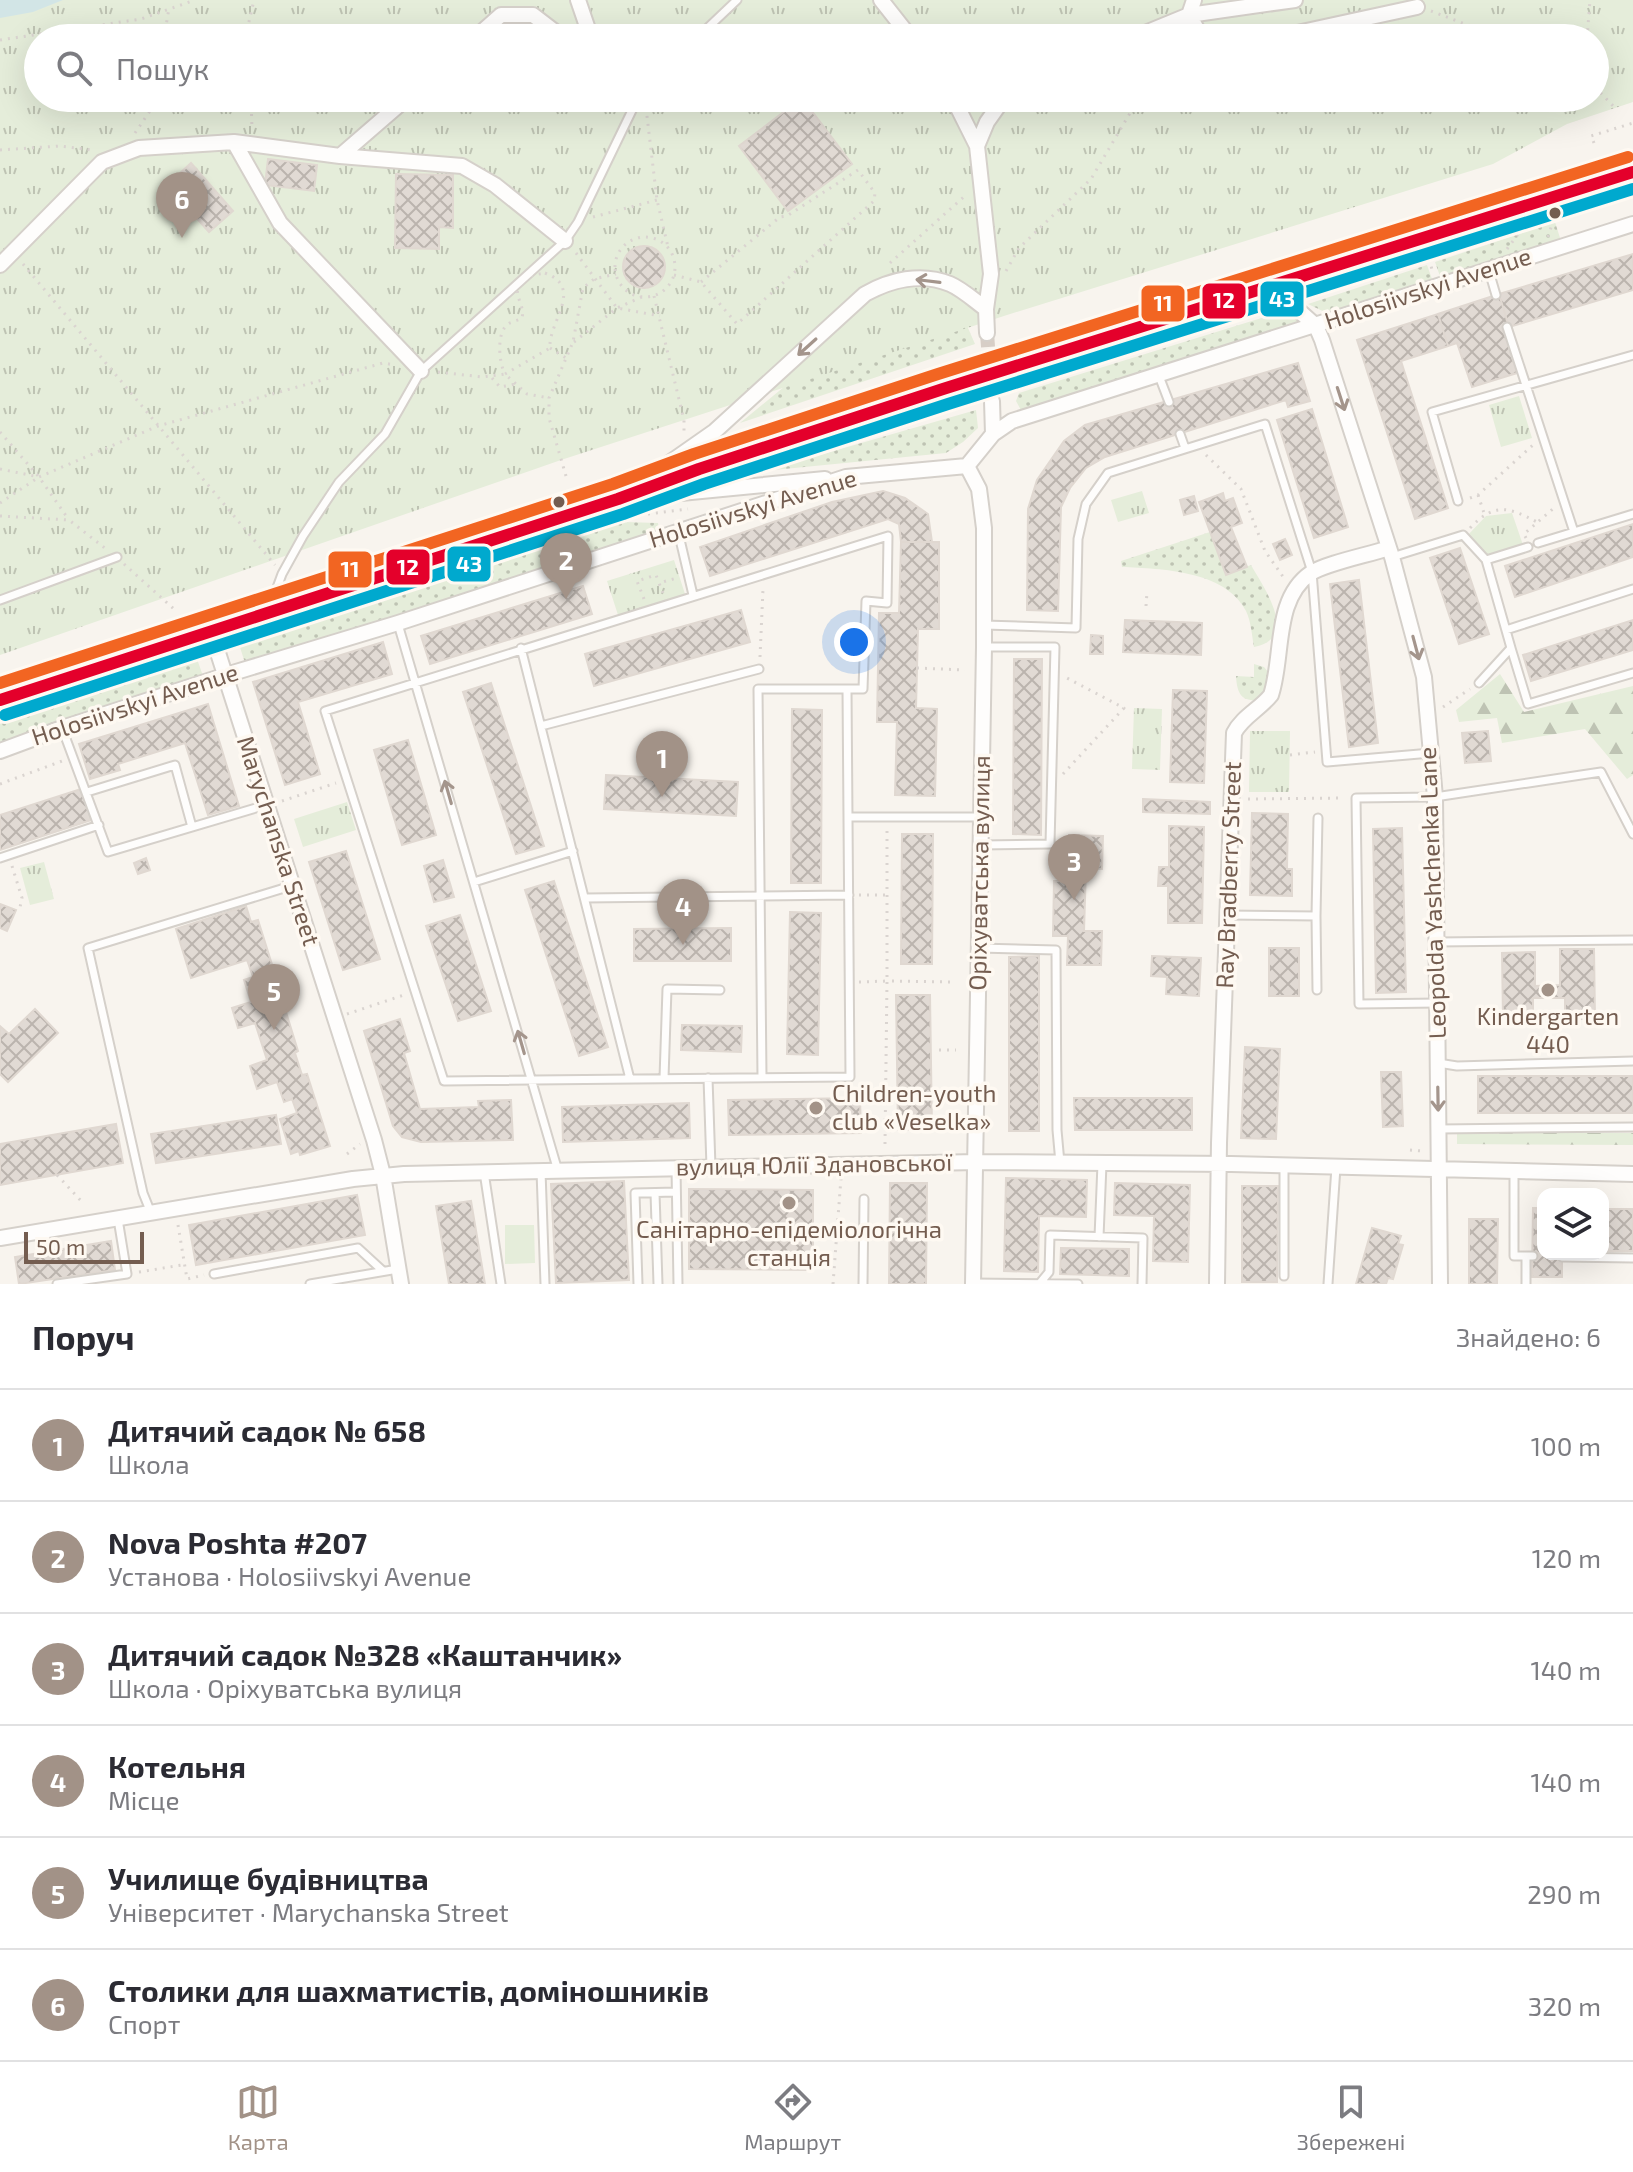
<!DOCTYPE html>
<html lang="uk">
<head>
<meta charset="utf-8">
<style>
	body { margin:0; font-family:"Exo 2",sans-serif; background:#f7f7f7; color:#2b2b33 }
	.controls { position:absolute; right:24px; bottom:24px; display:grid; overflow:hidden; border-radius:16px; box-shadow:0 8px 32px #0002 }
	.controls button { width:72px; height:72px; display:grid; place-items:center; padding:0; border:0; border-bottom:2px solid #e1e1e2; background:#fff; color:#2b2b33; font:40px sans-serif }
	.scale { position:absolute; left:24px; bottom:20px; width:120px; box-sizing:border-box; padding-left:8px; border:4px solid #745d50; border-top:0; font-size:22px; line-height:28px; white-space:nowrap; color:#745d50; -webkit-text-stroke:6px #fef9f2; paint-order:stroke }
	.you { position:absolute; left:854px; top:642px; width:28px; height:28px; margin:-20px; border:6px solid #fff; border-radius:50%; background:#1a73e8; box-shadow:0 0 0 12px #1a73e833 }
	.badge { display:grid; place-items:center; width:52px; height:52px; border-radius:50%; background:#a29287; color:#fff; font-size:26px; font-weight:700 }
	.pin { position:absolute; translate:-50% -66px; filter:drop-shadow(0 2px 4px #0008) }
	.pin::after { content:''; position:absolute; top:42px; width:28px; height:24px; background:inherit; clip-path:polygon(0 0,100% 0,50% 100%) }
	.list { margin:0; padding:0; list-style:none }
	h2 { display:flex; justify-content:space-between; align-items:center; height:104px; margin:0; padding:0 32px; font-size:34px }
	h2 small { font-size:26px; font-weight:400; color:#7c7c81 }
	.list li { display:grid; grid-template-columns:52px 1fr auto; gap:24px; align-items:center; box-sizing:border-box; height:112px; padding:0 32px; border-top:2px solid #e1e1e2 }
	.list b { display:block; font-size:30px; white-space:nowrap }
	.list p { margin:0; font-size:26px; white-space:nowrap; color:#7c7c81 }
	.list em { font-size:26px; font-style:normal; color:#7c7c81 }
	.icon { flex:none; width:44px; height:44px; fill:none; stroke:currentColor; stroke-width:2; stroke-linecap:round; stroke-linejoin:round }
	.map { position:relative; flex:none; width:1633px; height:1284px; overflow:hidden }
	.search { position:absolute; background:#fff; box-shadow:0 8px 32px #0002; left:24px; right:24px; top:24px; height:88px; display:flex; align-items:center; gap:20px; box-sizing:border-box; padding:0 28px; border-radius:44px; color:#7c7c81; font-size:30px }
	.sheet { height:776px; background:#fff }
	nav { display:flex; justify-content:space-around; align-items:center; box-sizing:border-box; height:112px; border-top:2px solid #e1e1e2; background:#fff; font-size:22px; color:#7c7c81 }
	nav a { display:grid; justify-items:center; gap:4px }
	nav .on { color:#a29287 }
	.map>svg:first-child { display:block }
</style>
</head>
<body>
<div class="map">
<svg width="1633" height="1284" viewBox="0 0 1633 1284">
	<defs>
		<pattern id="grass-dots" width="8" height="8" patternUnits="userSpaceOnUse" patternTransform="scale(2)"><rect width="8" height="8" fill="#e5edda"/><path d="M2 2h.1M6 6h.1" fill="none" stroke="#bec3b3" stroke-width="1.8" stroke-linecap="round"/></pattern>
		<pattern id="forest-firs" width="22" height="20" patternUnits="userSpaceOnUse" patternTransform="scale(2)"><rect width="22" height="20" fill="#e5edda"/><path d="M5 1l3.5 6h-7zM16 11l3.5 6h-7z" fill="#bec3b3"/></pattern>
		<pattern id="park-tufts" width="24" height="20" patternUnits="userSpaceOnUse" patternTransform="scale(2)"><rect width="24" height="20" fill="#e5edda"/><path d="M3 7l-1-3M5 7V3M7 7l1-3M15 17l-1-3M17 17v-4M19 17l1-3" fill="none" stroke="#bec3b3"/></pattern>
		<pattern id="building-cross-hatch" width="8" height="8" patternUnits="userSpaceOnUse" patternTransform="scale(2)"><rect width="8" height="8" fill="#e1dad4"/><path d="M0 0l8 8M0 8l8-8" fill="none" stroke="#bbb4ae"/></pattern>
	</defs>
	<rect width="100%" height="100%" fill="#f8f4ee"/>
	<path fill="url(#grass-dots)" d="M1555,222L1561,241L1441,279L1435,262Z
		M1427,265L1432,279L1331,315L1308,304Z
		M880,308L965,321L975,344L740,423Z
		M1284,311L1304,323L1022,412L1016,401L1019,393Z
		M976,410L978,428L963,442L946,453L764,471Z
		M625,522L658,523L659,531L245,663L238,641Z
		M1210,532L1226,574L1251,565C1264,588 1300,638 1254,647C1252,636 1251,621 1246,611C1225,570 1161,569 1122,567L1121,561Z
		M196,656L203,676L0,745V724Z
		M1254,664L1264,667L1269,673L1265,692L1259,700C1241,702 1237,693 1236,676L1254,677Z"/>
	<path fill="url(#forest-firs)" d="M1500,674L1524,712L1633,686V775L1627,779L1585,729L1502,743L1497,718L1459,722L1456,710Z
		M1457,1133H1633V1145L1457,1144Z"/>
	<path fill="url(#park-tufts)" fill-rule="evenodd" d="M0,0H1633V102L1567,124L1493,164L1007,315L561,460L0,655ZM38,38H1595V98H38Z
		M1519,396L1532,438L1501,447L1489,405Z
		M1142,491L1149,513L1118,522L1111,500Z
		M1512,513L1523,545L1487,556L1468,535L1486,516Z
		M674,560L685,594L618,615L607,581Z
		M1134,708L1162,709L1160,770L1132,769Z
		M1250,731H1290L1289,792H1249Z
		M347,802L356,830L303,847L294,819Z
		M44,862L54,899L30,905L20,868Z"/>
	<path fill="#e5edda" d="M1398,19L1402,38H1309Z
		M505,1225H534L535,1263L505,1264Z"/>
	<path fill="#d2e5e6" d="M0,0H63L33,12L0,18Z"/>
	<path fill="url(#building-cross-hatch)" stroke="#e0d8d1" stroke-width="2" d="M802,98L852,164L788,211L739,146Z
		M268,159L317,165L314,191L265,185Z
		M191,163L233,211L209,232L167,185Z
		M396,174L453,175V228L439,227V249L395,248Z
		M623 267a21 21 0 1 1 42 0a21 21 0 1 1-42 0Z
		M1633,254V290L1509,327L1499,294Z
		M1499,294L1509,327L1503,329L1517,373L1472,387L1457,343L1448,346L1438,314Z
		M1438,314L1448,346L1401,361L1448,508L1415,519L1357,340Z
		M1298,363L1310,401L1288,407L1286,400L1105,457L1086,468L1070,488L1061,507L1058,611L1027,610L1028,509L1037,480L1064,441L1085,425Z
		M1312,409L1348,527L1314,538L1277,420Z
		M883,491L905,498L928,514L932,542H901L899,524L888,519L710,576L700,547L832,502Z
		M1223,493L1225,501L1233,498L1242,523L1231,527L1247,567L1226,575L1199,502Z
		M1194,496L1198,511L1184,515L1180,500Z
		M1633,524V557L1515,597L1505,566Z
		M1285,539L1292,555L1280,560L1273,544Z
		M901,542H939V629H918L916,708L937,709L935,796L895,795L897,722H877L879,613H899Z
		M1460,548L1489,634L1459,644L1430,558Z
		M1359,580L1378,743L1349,747L1330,584Z
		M583,586L592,614L430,664L421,636Z
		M741,610L750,642L594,686L585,654Z
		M1125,620L1202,623L1201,655L1123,652Z
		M1633,620V650L1531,681L1523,655Z
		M1091,635L1103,636V654H1090Z
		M383,642L392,674L298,702L320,774L285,785L253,682Z
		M1014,659H1042L1041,835L1013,834Z
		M491,683L544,846L516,854L463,692Z
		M1173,690L1207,691L1204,783L1170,782Z
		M208,704L239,806L208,815L185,743L118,764L120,770L90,779L79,744Z
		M792,709L822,710L821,883H791Z
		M1488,731L1491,761L1465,763L1462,733Z
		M408,740L436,835L402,845L374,750Z
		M606,775L738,782L736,816L604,809Z
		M81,789L91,820L0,850V815Z
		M1143,799L1210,802V814L1143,812Z
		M1252,813L1288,814L1287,869H1292V896L1250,895Z
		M1169,826L1204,827L1202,923H1168V886H1158L1159,867H1169Z
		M1402,828L1406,992L1376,993L1373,829Z
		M902,834H933L932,964H901Z
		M1069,835L1103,836L1102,869L1086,868L1084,931H1102L1101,965H1067L1068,936H1053L1054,881H1068Z
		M346,851L380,959L343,970L309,862Z
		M146,858L150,870L138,874L134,863Z
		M443,860L454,897L434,902L424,866Z
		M554,881L608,1047L579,1056L525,890Z
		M0,904L16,910L7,931L0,928Z
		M246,906L251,922L258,920L280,990L275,991L283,1013L286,1012L298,1051L295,1053L302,1075L307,1074L330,1146L300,1155L299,1151L291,1154L280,1119L297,1113L292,1099L284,1102L277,1082L257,1089L250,1066L267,1060L255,1023L238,1028L232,1008L251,1002L244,980L253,977L247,960L191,978L176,929Z
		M790,912L821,913L818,1055L787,1054Z
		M460,915L491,1011L458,1021L426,926Z
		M731,928V961H634V929Z
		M1269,948H1299V996H1269Z
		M1560,949H1594L1595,1019H1565V998H1533V1019H1503L1502,953L1535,952V986L1560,985Z
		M1039,956V1131H1009V957Z
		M1152,956L1201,958L1199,996L1166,994L1167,977L1151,976Z
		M896,995H930L932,1129L898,1130Z
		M35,1009L58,1033L8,1082L0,1074V1026L9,1034Z
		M400,1019L410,1051L404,1053L420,1109L479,1107L478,1101L511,1100L513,1140L421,1142L402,1137L393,1126L364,1031Z
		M682,1025L742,1026L741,1052L681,1050Z
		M1245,1047L1280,1049L1276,1139L1241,1138Z
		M1381,1072H1401L1403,1126L1383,1127Z
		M1478,1076H1633V1113H1478Z
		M860,1098L861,1133L729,1135L728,1100Z
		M1074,1098H1192V1130H1075Z
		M689,1103L690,1138L563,1142L562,1107Z
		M276,1115L281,1144L156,1163L151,1134Z
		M116,1124L123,1163L0,1185V1144Z
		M1006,1178L1087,1180L1086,1217L1039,1216L1038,1272L1004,1271Z
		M624,1181L629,1280L556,1283L551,1184Z
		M890,1183H927L926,1284H889Z
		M1115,1183L1190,1185L1188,1262L1153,1261L1154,1216L1114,1215Z
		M1242,1186H1278L1277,1282H1242Z
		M689,1189L813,1190V1270L689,1269Z
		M357,1195L365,1235L196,1265L189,1225Z
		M471,1201L485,1284H449L436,1206Z
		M1533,1208H1543V1254H1562V1277H1532Z
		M1603,1209H1633V1251H1603Z
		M1469,1219H1498L1497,1284H1469Z
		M1372,1228L1401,1236L1398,1244L1403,1245L1393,1279L1388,1278L1386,1284H1356Z
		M111,1241L115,1270L19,1284L15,1257Z
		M1061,1248L1129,1249V1276L1060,1274Z"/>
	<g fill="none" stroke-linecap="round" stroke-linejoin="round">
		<path stroke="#d7cec6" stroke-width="14" stroke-dasharray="14 7" stroke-linecap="butt" d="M987,333L992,401"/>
		<defs>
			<path id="lane" d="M697,38L737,0
				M1489,271L1496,295
				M1507,327L1574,532
				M1159,376L1169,402
				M1180,434L1185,448
				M1458,501L1432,412L1633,355
				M678,531L693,595
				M1538,543L1633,514
				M1392,557L1463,535L1486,560L1511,648L1479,683
				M1486,560L1528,547
				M0,600L117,557
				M271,604L282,574L303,536L339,482L385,434L421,371L565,241L578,222L638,98
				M398,624L558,1171
				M984,625L1076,628L1078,539L1086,504L1108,473L1265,424L1312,572L1327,762L1431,753
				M1506,630L1633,589
				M521,648L630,1079
				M1511,648L1528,704L1633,673
				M541,726L759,669
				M62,728L108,852L266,805
				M87,792L175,765L192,827
				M848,817H980
				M980,845L1050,844L1055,647H984
				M0,858L99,825
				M474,882L573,851
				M585,898L849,895
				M1227,915L1316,916L1318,818
				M1316,916L1317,990
				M1437,942L1633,940
				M979,948L1056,950L1057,1130L1060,1163
				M1438,1003L1359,1004L1356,798L1435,797L1601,772L1633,834
				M1438,1063L1457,1066L1633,1061
				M762,1077L758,689H863L866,601L887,603L888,536L325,711L444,1081L850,1077L847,689
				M664,1078L667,989L720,990
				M708,1078L711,1167
				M1439,1129L1633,1127
				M676,1168L678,1284
				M541,1171L545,1284
				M484,1172L501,1284
				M1514,1172V1256H1533
				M655,1193L658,1284
				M151,1213L143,1193L88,948L291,886
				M1099,1237L1102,1164
				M1526,1256V1284
				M1562,1257L1633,1258
				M214,1274L358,1248L383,1271
				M1284,1276V1165
				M973,1283L1078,1284
				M1040,1283L1049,1272L1050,1235L1143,1238L1142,1284
				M57,1284L127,1274L118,1219
				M310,1284L398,1269
				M638,1284L635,1193L676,1192
				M863,1284L864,1199
				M1328,1284L1336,1167"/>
			<path id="street" d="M578,0L591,38
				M881,0L911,38
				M1194,0L1189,15L1202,38
				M475,38L501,15H533L563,38
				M1133,38L1189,15L1295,0
				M1274,38L1417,7
				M953,98L977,146L991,274L986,309L987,333
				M234,142L280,223L421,371
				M977,146L987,122L1004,98
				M340,156L407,98
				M0,265L102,162L139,148L234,142L340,156L462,166L495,185L565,241
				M1271,286L1316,326L1322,340L1392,557L1424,677L1435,797L1440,1284
				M992,401L993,434
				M967,466L979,489L984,528V647L973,1284
				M645,480L715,431L865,294C890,280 921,272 950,284C962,289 975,301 986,309
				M650,496L825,479
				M211,631L374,1140L383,1175L401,1284
				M0,751L62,728L236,672L398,623L846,477L967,466L993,434L1012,421L1633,224
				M0,1238L353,1179L404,1174L976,1162L1231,1164L1633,1174
				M1217,1284L1219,1143L1234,733C1242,717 1260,709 1271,695C1284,656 1273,599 1311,573C1327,563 1368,555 1389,548"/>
			<path id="highway" d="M1026,363L1633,172
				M0,700L618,499L699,469L943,389"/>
		</defs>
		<use href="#lane" stroke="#d5d0ca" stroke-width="11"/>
		<use href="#street" stroke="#d5d0ca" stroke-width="18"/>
		<use href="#highway" stroke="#d9d1cc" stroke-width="30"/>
		<path stroke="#dad4d0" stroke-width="3" stroke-dasharray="2 6" stroke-linecap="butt" d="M1431,11L1502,38
			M164,38L169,8
			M249,38L248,26L254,0
			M1587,38L1590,0
			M0,40L141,19L195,0
			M1595,87L1616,109
			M251,98L252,129
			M646,108L657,200L668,247
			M135,133L152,108L154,98
			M1594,143L1591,136L1633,123
			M0,150L60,146L92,150
			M593,217L657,200
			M1548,237L1554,218
			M615 267a30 30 0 1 1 60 0a30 30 0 1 1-60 0Z
			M1507,249L1522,229
			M576,253L617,308L660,316
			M1429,259L1433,273
			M890,263L966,195
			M23,264L275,565
			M1006,271L1019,248L1091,179L1139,98
			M545,273C585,288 548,322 550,348L505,374C499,363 497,337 505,327C509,321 516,322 522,318C525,306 515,298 518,286L528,276Z
			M674,275L701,282L737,324L874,201L875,193L858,170L787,216L780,217L701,282
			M654,296L684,420V433
			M574,342L617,308L644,296
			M550,348L566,358
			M438,372L482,377L505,374L527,394L549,398
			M492,378L500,387L516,384
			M0,432L39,477L69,520
			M1206,455L1241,489L1265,551L1284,578
			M0,469L39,477L158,426L383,363L395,365
			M566,476L549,418V398L573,342L583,288L594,279L616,274
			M1478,495L1484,513
			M1470,498L1478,495L1534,444
			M0,503L39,477
			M640,515L688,509
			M0,516L69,520L106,549
			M1470,528C1495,502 1508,507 1537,522
			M1526,538L1524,534L1554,508
			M579,549L583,533
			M533,550L552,557
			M124,564L175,610
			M663,593L659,583L677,578
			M644,599L637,581L656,575L659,583
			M1146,606L1147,592
			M760,657L763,589
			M917,668L965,670
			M1443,707L1470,689
			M1290,755L1315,752
			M1063,774L1124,708L1065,677
			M0,784L62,761
			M1248,799L1344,798
			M282,801L336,783
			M12,866L22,898L19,912
			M859,895H887
			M859,982L887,981V829
			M347,1014L404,995
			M939,1050H956
			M885,1144L887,981L956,982
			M1410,1150L1422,1151
			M347,1154L360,1144
			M57,1175L84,1204
			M178,1225L187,1279L204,1275
			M139,1272L182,1265
			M833,1284L841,1178"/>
		<use href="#lane" stroke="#fefdfc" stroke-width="7"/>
		<use href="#street" stroke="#fefdfc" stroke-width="14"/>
		<use href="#highway" stroke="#f1ebe7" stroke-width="26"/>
		<defs>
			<path id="highway-bridge" d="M943,389L1026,363"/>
		</defs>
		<use href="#highway-bridge" stroke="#d9d1cc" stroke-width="30" stroke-linecap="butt"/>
		<use href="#highway-bridge" stroke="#f1ebe7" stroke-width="26"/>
		<defs>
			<path id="bus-1" d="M0,700L618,499L699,469L943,389L1633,172"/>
			<path id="bus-2" d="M5,715L623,514L704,484L948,404L1633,189"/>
			<path id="bus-3" d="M0,683L613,484L694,454L938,374L1628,157"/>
		</defs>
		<use href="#bus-1" stroke="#fef9f2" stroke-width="18"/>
		<use href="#bus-2" stroke="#fef9f2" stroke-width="18"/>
		<use href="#bus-3" stroke="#fef9f2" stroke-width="18"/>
		<use href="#bus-1" stroke="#e4002b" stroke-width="12"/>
		<use href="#bus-2" stroke="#00a9ce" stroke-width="12"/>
		<use href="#bus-3" stroke="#f26522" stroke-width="12"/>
	</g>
	<defs><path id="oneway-shaft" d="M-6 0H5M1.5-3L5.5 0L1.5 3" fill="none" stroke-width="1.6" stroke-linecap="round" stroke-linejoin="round" transform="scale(2)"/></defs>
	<g stroke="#a4958c">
		<use href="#oneway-shaft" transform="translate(928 281) rotate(-173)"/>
		<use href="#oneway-shaft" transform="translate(807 347) rotate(138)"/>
		<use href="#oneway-shaft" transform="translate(1341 399) rotate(72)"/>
		<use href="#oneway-shaft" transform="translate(1416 648) rotate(75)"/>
		<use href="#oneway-shaft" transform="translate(448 792) rotate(-106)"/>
		<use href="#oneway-shaft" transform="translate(521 1042) rotate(-106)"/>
		<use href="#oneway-shaft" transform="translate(1438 1099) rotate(89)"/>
	</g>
	<g fill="#745d50" stroke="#fef9f2" stroke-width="3">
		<circle cx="1555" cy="213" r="7"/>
		<circle cx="559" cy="502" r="7"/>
	</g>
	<g fill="#a29287" stroke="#fef9f2" stroke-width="3">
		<circle cx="1548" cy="990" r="8"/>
		<circle cx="816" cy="1108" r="8"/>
		<circle cx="789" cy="1203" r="8"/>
	</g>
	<g text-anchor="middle" stroke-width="7" stroke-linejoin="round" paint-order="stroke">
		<g font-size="24" fill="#745d50" stroke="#fef9f2">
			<text transform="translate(1428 289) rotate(-18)" y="8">Holosiivskyi Avenue</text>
			<text transform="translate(753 509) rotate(-17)" y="8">Holosiivskyi Avenue</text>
			<text transform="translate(135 705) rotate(-18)" y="8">Holosiivskyi Avenue</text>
			<text transform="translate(278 841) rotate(72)" y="8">Marychanska Street</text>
			<text transform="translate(980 873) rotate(-89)" y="8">Оріхуватська вулиця</text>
			<text transform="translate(1229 875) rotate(-88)" y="8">Ray Bradberry Street</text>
			<text transform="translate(1433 893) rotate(-92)" y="8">Leopolda Yashchenka Lane</text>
			<text transform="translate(814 1165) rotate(-1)" y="8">вулиця Юлії Здановської</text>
		</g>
		<g font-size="24" fill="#745d50" stroke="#fef9f2">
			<text x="1548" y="1025">Kindergarten<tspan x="1548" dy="28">440</tspan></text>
			<text x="832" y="1102" text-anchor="start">Children-youth<tspan x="832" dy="28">club «Veselka»</tspan></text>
			<text x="789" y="1238">Санітарно-епідеміологічна<tspan x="789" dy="28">станція</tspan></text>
		</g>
	</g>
	<g stroke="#fef9f2" stroke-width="3">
		<rect x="1259" y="280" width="46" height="38" rx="8" fill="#00a9ce"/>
		<rect x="1201" y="282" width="46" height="38" rx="8" fill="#e4002b"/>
		<rect x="1140" y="284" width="46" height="39" rx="8" fill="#f26522"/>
		<rect x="446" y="545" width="46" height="38" rx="8" fill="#00a9ce"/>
		<rect x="385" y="548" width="46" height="38" rx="8" fill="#e4002b"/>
		<rect x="327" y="550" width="46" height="39" rx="8" fill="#f26522"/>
	</g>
	<g font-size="22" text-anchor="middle" font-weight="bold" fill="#fff">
		<text x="1282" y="307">43</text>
		<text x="1224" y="308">12</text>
		<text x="1163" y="311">11</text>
		<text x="469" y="572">43</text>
		<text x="408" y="575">12</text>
		<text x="350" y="577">11</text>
	</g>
</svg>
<div class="controls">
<button><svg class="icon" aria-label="layers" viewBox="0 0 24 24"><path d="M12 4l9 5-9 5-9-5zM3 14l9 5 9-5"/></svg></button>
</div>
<div class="scale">50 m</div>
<div class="you"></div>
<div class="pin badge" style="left:662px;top:797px">1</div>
<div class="pin badge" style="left:566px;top:599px">2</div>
<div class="pin badge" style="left:1074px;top:900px">3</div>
<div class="pin badge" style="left:683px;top:945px">4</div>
<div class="pin badge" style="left:274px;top:1030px">5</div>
<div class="pin badge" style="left:182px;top:238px">6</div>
<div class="search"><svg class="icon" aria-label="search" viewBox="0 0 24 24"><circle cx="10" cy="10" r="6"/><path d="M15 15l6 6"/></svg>Пошук</div>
</div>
<section class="sheet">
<h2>Поруч<small>Знайдено: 6</small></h2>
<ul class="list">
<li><span class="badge">1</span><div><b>Дитячий садок № 658</b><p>Школа</p></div><em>100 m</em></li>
<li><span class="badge">2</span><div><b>Nova Poshta #207</b><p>Установа · Holosiivskyi Avenue</p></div><em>120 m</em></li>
<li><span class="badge">3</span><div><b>Дитячий садок №328 «Каштанчик»</b><p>Школа · Оріхуватська вулиця</p></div><em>140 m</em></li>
<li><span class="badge">4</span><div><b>Котельня</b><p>Місце</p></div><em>140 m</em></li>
<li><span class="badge">5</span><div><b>Училище будівництва</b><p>Університет · Marychanska Street</p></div><em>290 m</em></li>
<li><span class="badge">6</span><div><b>Столики для шахматистів, доміношників</b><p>Спорт</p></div><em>320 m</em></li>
</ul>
</section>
<nav>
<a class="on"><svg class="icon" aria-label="map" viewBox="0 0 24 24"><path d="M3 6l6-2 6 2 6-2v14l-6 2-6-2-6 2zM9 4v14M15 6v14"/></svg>Карта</a>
<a><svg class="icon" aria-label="directions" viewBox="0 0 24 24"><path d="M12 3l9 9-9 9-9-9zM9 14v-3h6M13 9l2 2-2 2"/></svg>Маршрут</a>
<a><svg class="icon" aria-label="saved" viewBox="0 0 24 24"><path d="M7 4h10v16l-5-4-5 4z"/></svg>Збережені</a>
</nav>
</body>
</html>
